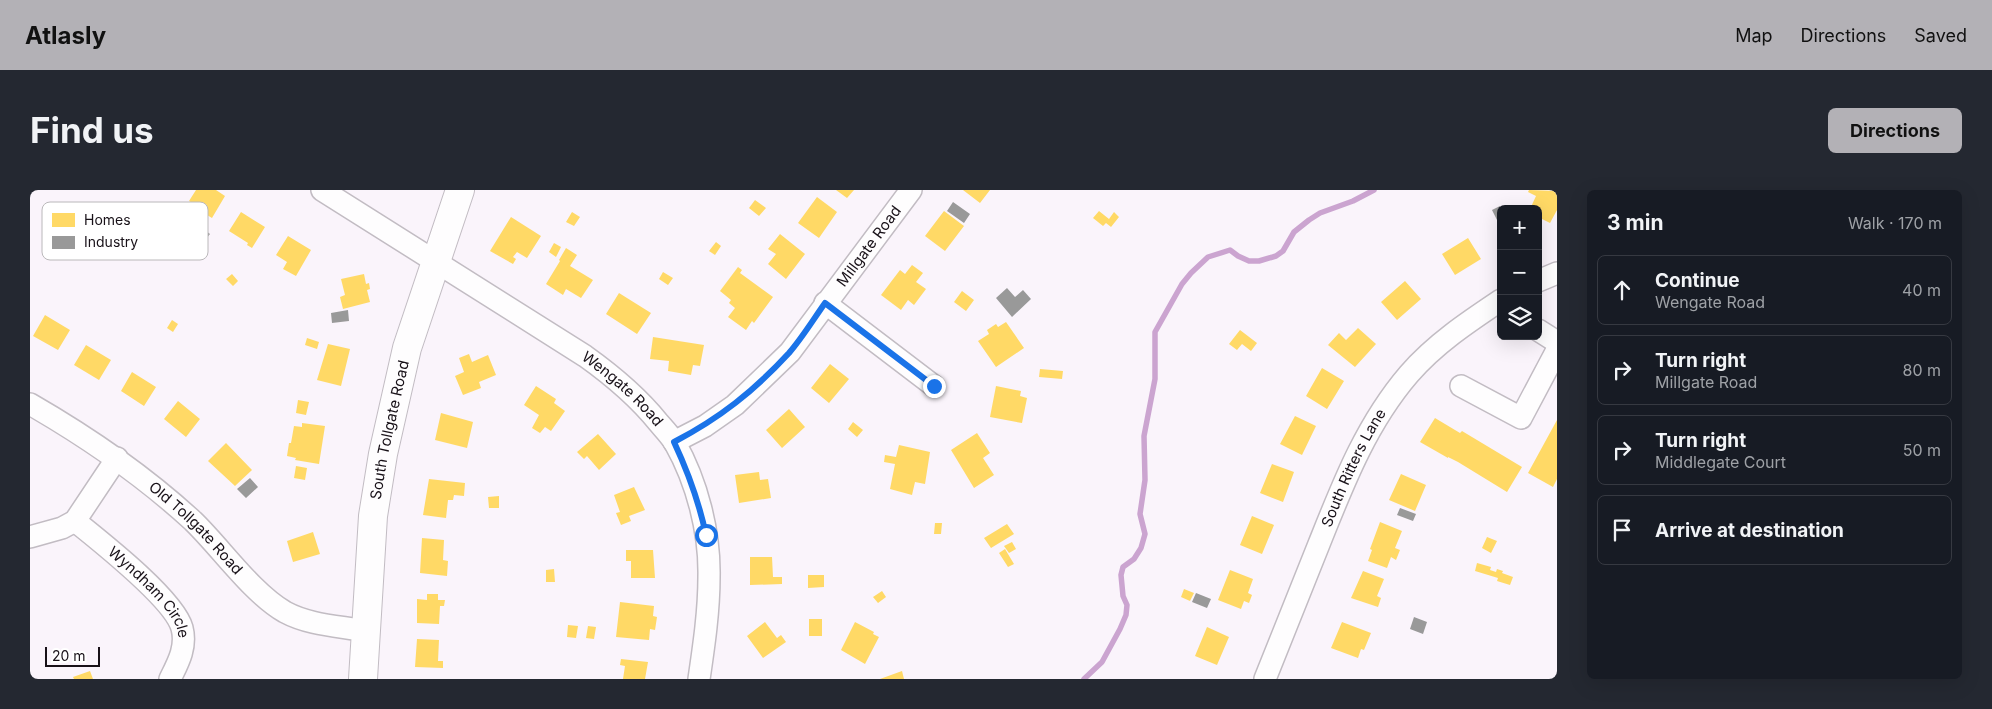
<!DOCTYPE html>
<html lang="en">
<head>
<meta charset="utf-8">
<style>
	body { margin:0; font-family:Inter,sans-serif; background:#242831; color:#f1f3f6 }
	.controls { position:absolute; right:15px; top:15px; display:grid; overflow:hidden; border-radius:8px; box-shadow:0 5px 20px #0002 }
	.controls button { width:45px; height:45px; display:grid; place-items:center; padding:0; border:0; border-bottom:1px solid #363941; background:#171b24; color:#f1f3f6; font:25px sans-serif }
	.scale { position:absolute; left:15px; bottom:12px; width:55px; box-sizing:border-box; padding-left:5px; border:2px solid #181118; border-top:0; font-size:14px; line-height:18px; white-space:nowrap; color:#181118; -webkit-text-stroke:4px #fff; paint-order:stroke }
	.stop { position:absolute; width:15px; height:15px; margin:-11px; border:4px solid #1a73e8; border-radius:50%; background:#fff }
	.stop.end { background:#1a73e8; border-color:#fff; box-shadow:0 1px 5px #0008 }
	.list { margin:0; padding:0; list-style:none }
	h2 { display:flex; justify-content:space-between; align-items:center; height:65px; margin:0; padding:0 20px; font-size:21px }
	h2 small { font-size:16px; font-weight:400; color:#9ea1a6 }
	.list li { display:grid; grid-template-columns:32px 1fr auto; gap:15px; align-items:center; box-sizing:border-box; height:70px; margin:0 10px 10px; padding:0 10px; border:1px solid #363941; border-radius:8px }
	.list b { display:block; font-size:19px; white-space:nowrap }
	.list p { margin:0; font-size:16px; white-space:nowrap; color:#9ea1a6 }
	.list em { font-size:16px; font-style:normal; color:#9ea1a6 }
	.icon { flex:none; width:28px; height:28px; fill:none; stroke:currentColor; stroke-width:2; stroke-linecap:round; stroke-linejoin:round }
	.map { position:relative; flex:none; width:1527px; height:489px; overflow:hidden; border-radius:8px }
	header { display:flex; align-items:center; gap:30px; box-sizing:border-box; height:70px; padding:0 25px; background:#b3b1b6; color:#111 }
	header strong { font-size:24px }
	nav { display:flex; gap:28px; margin-inline-start:auto; font-size:18px }
	.intro { display:flex; align-items:center; justify-content:space-between; box-sizing:border-box; height:120px; padding:0 30px }
	h1 { margin:0; font-size:35px }
	.button { padding:12px 22px; border-radius:8px; background:#b3b1b6; color:#111; font-size:18px; font-weight:700 }
	main { display:flex; gap:30px; padding:0 30px }
	aside { flex:1; background:#171b24; border-radius:8px; box-shadow:0 5px 20px #0002 }
	.map>svg:first-child { display:block }
</style>
</head>
<body>
<header>
<strong>Atlasly</strong>
<nav><a>Map</a><a>Directions</a><a>Saved</a></nav>
</header>
<div class="intro"><h1>Find us</h1><a class="button">Directions</a></div>
<main>
<div class="map">
<svg width="1527" height="489" viewBox="0 0 1527 489">
	<rect width="100%" height="100%" fill="#faf4fb"/>
	<path fill="#ffd966" d="M166,0H186L195,6L182,28L177,25L178,23L159,11Z
		M806,0H824L817,8Z
		M933,0H960L950,13Z
		M1499,0L1527,1V20L1520,33L1508,27V19H1500L1506,6L1498,2Z
		M787,7L807,22L789,48L768,33Z
		M725,10L736,18L729,26L719,18Z
		M914,21L934,36L915,61L895,46Z
		M1069,21L1079,29L1084,22L1089,27L1081,37L1076,33L1073,36L1063,28Z
		M211,22L235,37L222,58L217,55L218,53L199,41Z
		M542,22L550,27L544,36L536,32Z
		M481,27L511,46L497,68L487,62L483,67L486,69L483,74L460,61Z
		M750,44L775,64L756,89L738,74L746,64L738,59Z
		M258,46L281,60L266,86L253,79L257,72L246,65Z
		M1438,48L1451,69L1425,85L1412,64Z
		M686,52L691,56L685,65L679,61Z
		M524,53L531,57L526,67L519,62Z
		M536,58L547,65L540,76L563,90L551,108L536,99L533,105L516,94L530,71L529,70Z
		M882,75L893,83L886,92L896,99L884,115L878,110L871,120L851,105L870,80L875,84Z
		M708,77L712,80L710,83L743,107L724,133L722,131L716,140L698,127L705,118L699,113L701,110L690,101Z
		M633,82L643,88L638,95L629,89Z
		M202,84L208,91L203,96L196,89Z
		M334,84L336,94L339,93L340,99L337,100L340,112L313,119L310,107L315,105L311,89Z
		M1375,91L1391,109L1367,130L1351,112Z
		M932,101L944,110L936,121L924,112Z
		M589,103L621,123L607,144L576,124Z
		M15,125L40,140L28,160L3,146Z
		M142,130L148,134L143,142L137,138Z
		M976,132L994,158L966,177L948,151L959,144L957,140L966,134L968,137Z
		M1328,138L1346,154L1325,177L1298,155L1309,143L1316,150Z
		M1210,140L1227,153L1221,161L1212,154L1207,160L1199,154Z
		M623,147L674,155L670,176L663,175L661,185L638,181L639,171L620,169Z
		M277,148L289,152L287,159L275,155Z
		M298,154L320,159L311,196L287,190Z
		M56,155L81,170L69,190L44,175Z
		M439,164L442,172L458,165L466,185L449,192L451,198L433,205L425,186L434,182L429,168Z
		M800,174L819,189L799,213L781,198Z
		M1292,178L1314,191L1297,219L1276,206Z
		M1010,179L1033,181L1032,189L1009,187Z
		M102,182L126,197L114,216L91,201Z
		M506,196L526,209L524,213L535,221L521,241L515,237L510,243L502,238L509,225L494,215Z
		M966,196L991,201L990,206L997,208L992,233L960,227Z
		M268,210L279,212L276,225L266,223Z
		M148,211L170,229L156,247L134,229Z
		M759,219L775,237L752,258L736,240Z
		M411,223L443,232L437,258L405,250Z
		M1265,226L1286,236L1272,265L1250,254Z
		M1405,228L1430,243L1432,241L1492,277L1477,302L1428,272L1418,267V268L1390,252Z
		M1527,230V289L1523,297L1498,283Z
		M823,232L833,240L827,247L818,239Z
		M272,233L295,236L289,274L265,270L266,268L257,266L259,253H261L264,236L272,237Z
		M947,243L960,263L953,268L964,285L944,298L921,260Z
		M568,244L586,264L569,280L557,266L554,269L547,262Z
		M196,253L222,280L205,296L178,271Z
		M869,255L900,262L895,294L885,292L882,305L860,299L865,274L854,272L855,265L866,267Z
		M1242,274L1264,282L1253,312L1230,303Z
		M266,276L277,278L275,290L264,288Z
		M729,282L730,290L738,289L741,308L709,313L705,285Z
		M1371,284L1396,295L1385,321L1359,310Z
		M399,289L435,293L434,306L424,305L423,310H418L416,328L393,325Z
		M604,297L615,320L599,326L601,331L591,335L586,323L590,322L584,305Z
		M469,306V318H459L458,307Z
		M1222,326L1244,335L1232,364L1210,355Z
		M1350,332L1372,341L1365,358L1370,360L1366,370L1361,367L1357,378L1338,371L1342,360L1340,359Z
		M905,333H912L911,344H904Z
		M977,334L984,344L961,358L954,348Z
		M283,342L290,364L263,372L257,351Z
		M1457,347L1467,351L1461,363L1452,358Z
		M392,348L414,350L413,370L418,371L417,386L390,383Z
		M982,352L986,359L979,363L974,356Z
		M975,359L984,374L978,377L969,363Z
		M596,360H623L625,388H601V371H596Z
		M720,367H742L743,387H752V394L720,395Z
		M1447,373L1461,377L1460,380L1466,382L1467,379L1473,381L1472,383L1483,387L1480,395L1467,391L1468,388L1445,381Z
		M524,379L525,392H516V380Z
		M1200,380L1223,389L1218,403L1222,405L1219,413L1214,411L1211,419L1188,410Z
		M1333,381L1354,389L1347,406L1351,408L1348,417L1321,408Z
		M778,385H794V397L778,398Z
		M1154,399L1164,403L1160,411L1151,407Z
		M852,401L856,407L848,413L843,407Z
		M397,404H408V410H415L414,416H410L409,434L387,433V409L397,410Z
		M590,412L624,416L623,426L627,427L625,440L620,439L619,450L586,447Z
		M779,429H792V446H779Z
		M735,432L747,448L751,445L756,452L733,468L717,446Z
		M825,432L844,442L843,444L849,447L835,474L811,460Z
		M1312,432L1341,443L1334,460L1331,459L1328,468L1301,458Z
		M538,435L548,436L546,448L537,447Z
		M558,436L566,437L564,449L556,448Z
		M1177,437L1199,447L1187,475L1165,466Z
		M387,449L409,450L408,471H413V478L385,477Z
		M591,469L618,472L615,489H593L595,476L590,475Z
		M60,481L63,489H44L43,487Z
		M872,481L874,489H850Z"/>
	<path fill="#999" d="M923,12L940,24L934,33L917,21Z
		M1470,16L1471,19V38L1462,20Z
		M172,38L180,44L172,54L165,48Z
		M977,98L985,107L993,100L1001,109L982,127L966,108Z
		M318,120L319,131L302,133L301,123Z
		M220,288L228,297L216,308L207,299Z
		M1370,318L1386,324L1383,331L1367,325Z
		M1166,403L1181,409L1177,418L1162,412Z
		M1384,427L1397,432L1393,444L1380,439Z"/>
	<g fill="none" stroke-linecap="round" stroke-linejoin="round">
		<path stroke="#cba4d0" stroke-width="5.5" d="M1054,489L1072,472L1090,439L1096,425L1097,415L1093,406L1091,385L1093,377L1104,369L1111,358L1115,344L1110,324L1115,290L1114,246L1125,189V142L1152,94L1161,83L1178,67L1200,60L1208,66L1219,71H1229L1246,66L1253,61L1264,42L1279,30L1290,23L1323,11L1344,0"/>
		<defs>
			<g id="street">
				<path id="s1" d="M292,0L555,166C583,186 607,206 628,232C634,239 640,245 645,253C667,292 680,342 679,387C679,421 674,455 669,489"/>
				<path d="M1508,91L1527,83"/>
				<path d="M795,113L904,196"/>
				<path d="M1508,140L1527,152"/>
				<path d="M1431,196L1491,228L1527,160"/>
				<path id="s2" d="M0,214C59,248 113,285 163,331C191,358 222,403 255,422C279,435 308,436 335,441"/>
				<path id="s3" d="M644,252L675,236L705,215L760,162L881,0"/>
				<path id="s4" d="M45,331C71,352 144,409 152,438C157,457 148,473 140,489"/>
				<path d="M0,347L32,338L45,331L87,268"/>
				<path id="s5" d="M1235,489C1253,444 1271,399 1289,354C1313,294 1336,234 1379,184C1405,154 1438,132 1471,110"/>
			</g>
			<g id="secondary">
				<path id="s6" d="M333,489L343,326L353,264L377,158L430,0"/>
			</g>
		</defs>
		<use href="#street" stroke="#c2bcc3" stroke-width="24"/>
		<use href="#secondary" stroke="#c2bcc3" stroke-width="30"/>
		<use href="#street" stroke="#fefdfe" stroke-width="21"/>
		<use href="#secondary" stroke="#fefdfe" stroke-width="28"/>
	</g>
	<g fill="none" stroke-linecap="round" stroke-linejoin="round">
		<path stroke="#1a73e8" stroke-width="6" d="M676,345C669,312 658,282 644,252C690,228 724,201 759,163C772,148 783,130 795,113L904,196"/>
	</g>
	<g text-anchor="middle" stroke-width="5" stroke-linejoin="round" paint-order="stroke">
		<g font-size="15" fill="#181118" stroke="#fff">
			<text dy="5" stroke="none"><textPath href="#s3" startOffset="280">Millgate Road</textPath></text>
			<text dy="5" stroke="none"><textPath href="#s1" startOffset="361">Wengate Road</textPath></text>
			<text dy="5" stroke="none"><textPath href="#s6" startOffset="251">South Tollgate Road</textPath></text>
			<text dy="5" stroke="none"><textPath href="#s5" startOffset="229">South Ritters Lane</textPath></text>
			<text dy="5" stroke="none"><textPath href="#s2" startOffset="208">Old Tollgate Road</textPath></text>
			<text dy="5" stroke="none"><textPath href="#s4" startOffset="104">Wyndham Circle</textPath></text>
		</g>
	</g>
	<rect x="12" y="12" width="166" height="58" rx="8" fill="#fff" stroke="#bab8ba" stroke-width="1"/>
	<rect x="22" y="23" width="23" height="14" fill="#ffd966"/>
	<rect x="22" y="46" width="23" height="13" fill="#999"/>
	<g font-size="14" fill="#181118">
		<text x="54" y="35">Homes</text>
		<text x="54" y="57">Industry</text>
	</g>
</svg>
<div class="controls">
<button>+</button>
<button>−</button>
<button><svg class="icon" aria-label="layers" viewBox="0 0 24 24"><path d="M12 4l9 5-9 5-9-5zM3 14l9 5 9-5"/></svg></button>
</div>
<div class="scale">20 m</div>
<div class="stop" style="left:676px;top:345px"></div>
<div class="stop end" style="left:904px;top:196px"></div>
</div>
<aside>
<h2>3 min<small>Walk · 170 m</small></h2>
<ul class="list">
<li><svg class="icon" aria-label="ahead" viewBox="0 0 24 24"><path d="M12 20V5M6 11l6-6 6 6"/></svg><div><b>Continue</b><p>Wengate Road</p></div><em>40 m</em></li>
<li><svg class="icon" aria-label="right" viewBox="0 0 24 24"><path d="M7 20v-9h11M14 6l5 5-5 5"/></svg><div><b>Turn right</b><p>Millgate Road</p></div><em>80 m</em></li>
<li><svg class="icon" aria-label="right" viewBox="0 0 24 24"><path d="M7 20v-9h11M14 6l5 5-5 5"/></svg><div><b>Turn right</b><p>Middlegate Court</p></div><em>50 m</em></li>
<li><svg class="icon" aria-label="arrive" viewBox="0 0 24 24"><path d="M6 21V4h12l-3 4 3 4H6"/></svg><div><b>Arrive at destination</b></div></li>
</ul>
</aside>
</main>
</body>
</html>
